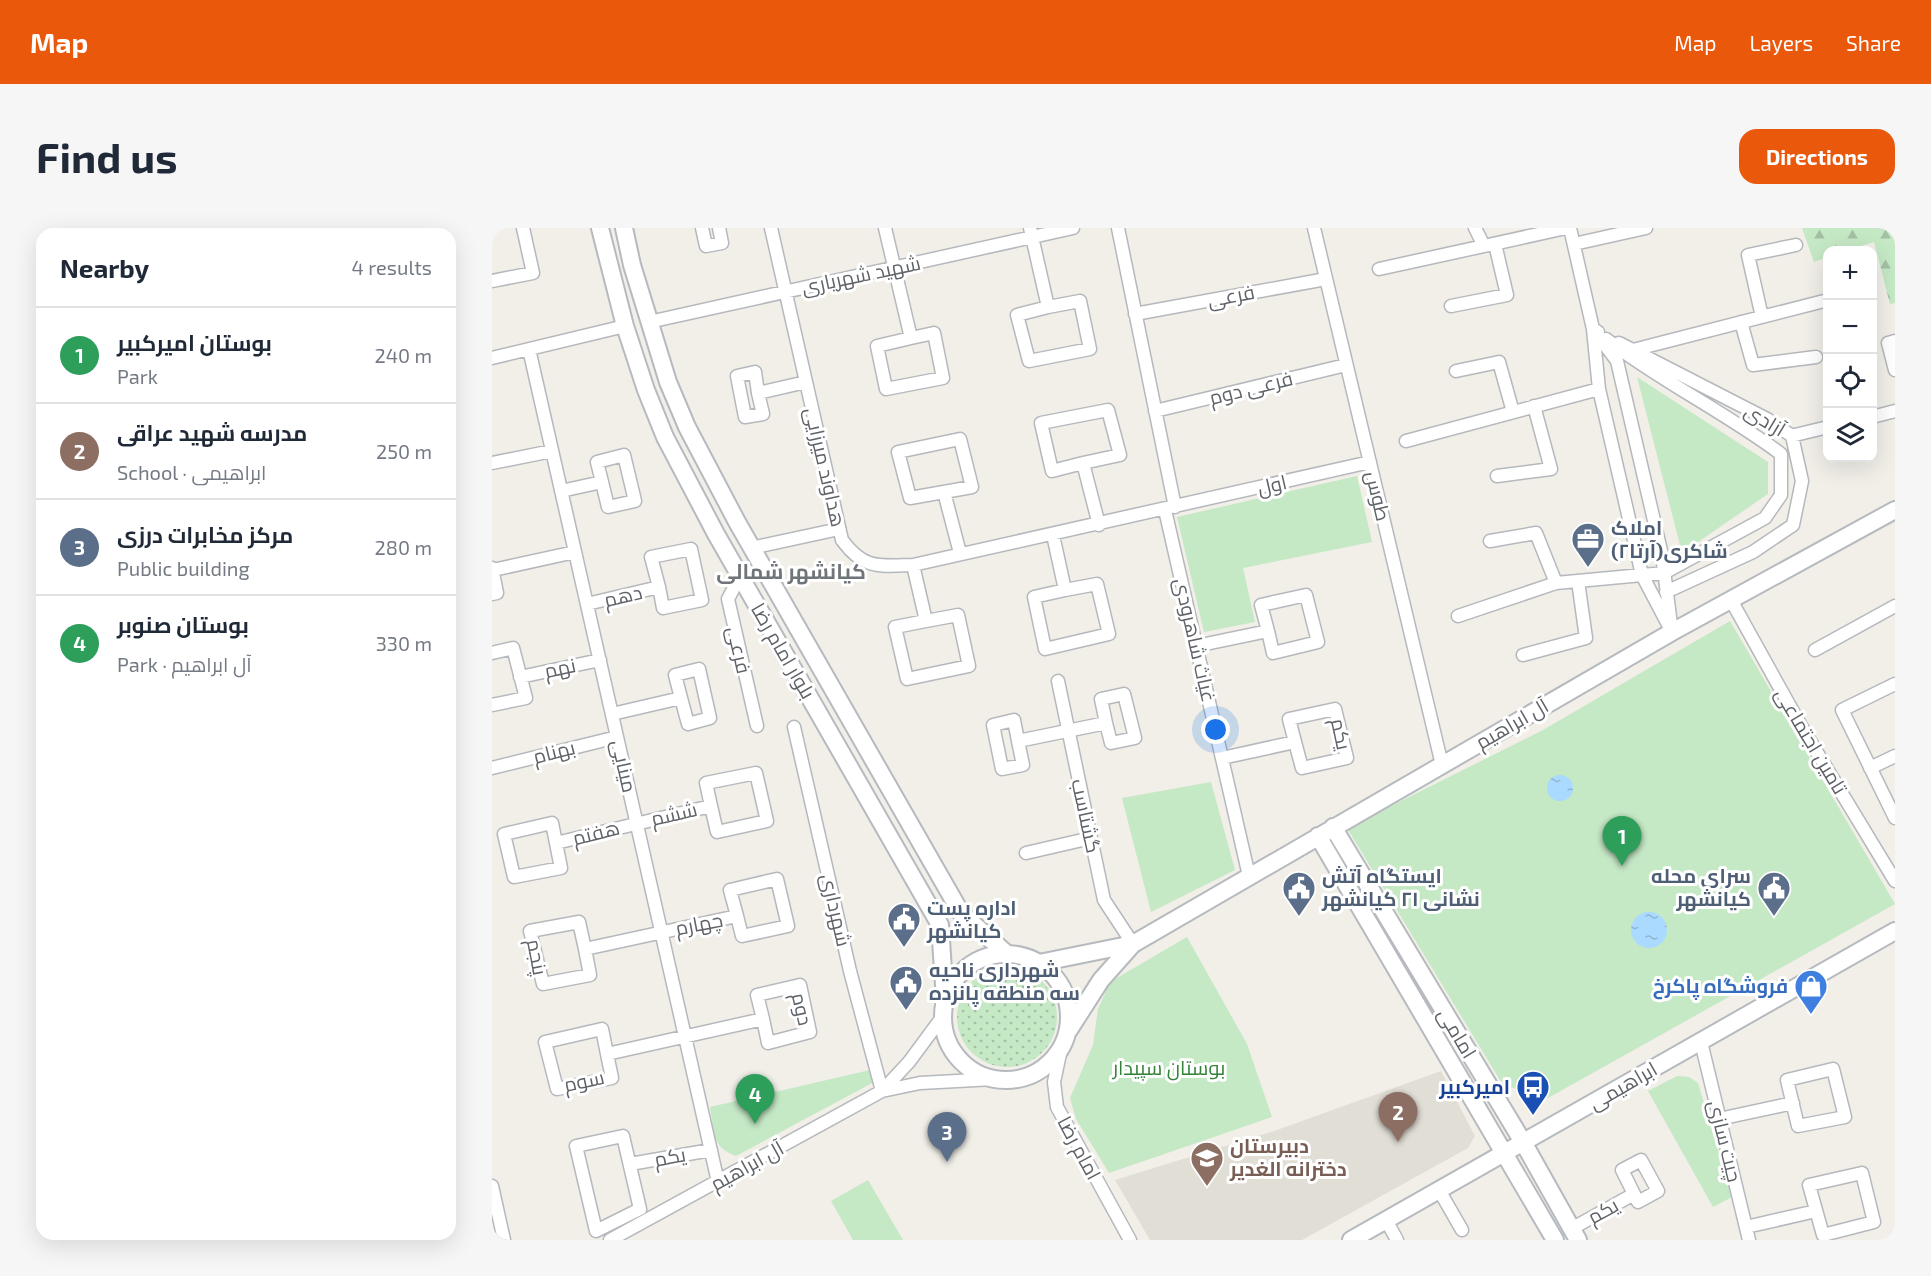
<!DOCTYPE html>
<html lang="en">
<head>
<meta charset="utf-8">
<style>
	body { margin:0; font-family:"Exo 2",Cairo,sans-serif; background:#f6f6f7; color:#1f2937 }
	.controls { position:absolute; right:18px; top:18px; display:grid; overflow:hidden; border-radius:12px; box-shadow:0 6px 24px #0002 }
	.controls button { width:54px; height:54px; display:grid; place-items:center; padding:0; border:0; border-bottom:2px solid #e0e1e3; background:#fff; color:#1f2937; font:30px sans-serif }
	.you { position:absolute; left:724px; top:502px; width:21px; height:21px; margin:-15px; border:4px solid #fff; border-radius:50%; background:#1a73e8; box-shadow:0 0 0 9px #1a73e833 }
	.badge { display:grid; place-items:center; width:39px; height:39px; border-radius:50%; background:#ea580c; color:#fff; font-size:20px; font-weight:700 }
	.pin { position:absolute; translate:-50% -50px; filter:drop-shadow(0 2px 3px #0008) }
	.pin::after { content:''; position:absolute; top:32px; width:21px; height:18px; background:inherit; clip-path:polygon(0 0,100% 0,50% 100%) }
	.list { margin:0; padding:0; list-style:none }
	h2 { display:flex; justify-content:space-between; align-items:center; height:78px; margin:0; padding:0 24px; font-size:26px }
	h2 small { font-size:20px; font-weight:400; color:#747a83 }
	.list li { display:grid; grid-template-columns:39px 1fr auto; gap:18px; align-items:center; box-sizing:border-box; height:96px; padding:0 24px; border-top:2px solid #e0e1e3 }
	.list b { display:block; font-size:22px; white-space:nowrap }
	.list p { margin:0; font-size:20px; white-space:nowrap; color:#747a83 }
	.list em { font-size:20px; font-style:normal; color:#747a83 }
	.icon { flex:none; width:33px; height:33px; fill:none; stroke:currentColor; stroke-width:2; stroke-linecap:round; stroke-linejoin:round }
	.map { position:relative; flex:none; width:1403px; height:1012px; overflow:hidden; border-radius:18px }
	header { display:flex; align-items:center; gap:36px; box-sizing:border-box; height:84px; padding:0 30px; background:#ea580c; color:#fff }
	header strong { font-size:28px }
	nav { display:flex; gap:33px; margin-inline-start:auto; font-size:21px }
	.intro { display:flex; align-items:center; justify-content:space-between; box-sizing:border-box; height:144px; padding:0 36px }
	h1 { margin:0; font-size:42px }
	.button { padding:15px 27px; border-radius:18px; background:#ea580c; color:#fff; font-size:21px; font-weight:700 }
	main { display:flex; gap:36px; padding:0 36px }
	aside { flex:1; background:#fff; border-radius:18px; box-shadow:0 6px 24px #0002 }
	.map>svg:first-child { display:block }
</style>
</head>
<body>
<header>
<strong>Map</strong>
<nav><a>Map</a><a>Layers</a><a>Share</a></nav>
</header>
<div class="intro"><h1>Find us</h1><a class="button">Directions</a></div>
<main>
<aside>
<h2>Nearby<small>4 results</small></h2>
<ul class="list">
<li><span class="badge" style="background:#2e9e5b">1</span><div><b>بوستان امیرکبیر</b><p>Park</p></div><em>240 m</em></li>
<li><span class="badge" style="background:#8d6e63">2</span><div><b>مدرسه شهید عراقی</b><p>School · ابراهیمی</p></div><em>250 m</em></li>
<li><span class="badge" style="background:#5c6f8a">3</span><div><b>مرکز مخابرات درزی</b><p>Public building</p></div><em>280 m</em></li>
<li><span class="badge" style="background:#2e9e5b">4</span><div><b>بوستان صنوبر</b><p>Park · آل ابراهیم</p></div><em>330 m</em></li>
</ul>
</aside>
<div class="map">
<svg width="1403" height="1012" viewBox="0 0 1403 1012">
	<defs>
		<pattern id="grass-dots" width="8" height="8" patternUnits="userSpaceOnUse" patternTransform="scale(1.5)"><rect width="8" height="8" fill="#c5e8c5"/><path d="M2 2h.1M6 6h.1" fill="none" stroke="#a3c0a4" stroke-width="1.8" stroke-linecap="round"/></pattern>
		<pattern id="forest-firs" width="22" height="20" patternUnits="userSpaceOnUse" patternTransform="scale(1.5)"><rect width="22" height="20" fill="#c5e8c5"/><path d="M5 1l3.5 6h-7zM16 11l3.5 6h-7z" fill="#a3c0a4"/></pattern>
		<pattern id="water-ripples" width="26" height="14" patternUnits="userSpaceOnUse" patternTransform="scale(1.5)"><rect width="26" height="14" fill="#aadaff"/><path d="M2 4q2-2 4 0t4 0M15 11q2-2 4 0t4 0" fill="none" stroke="#8eb4d2"/></pattern>
	</defs>
	<rect width="100%" height="100%" fill="#f1efe8"/>
	<path fill="#e1ded6" d="M949,843L983,908L976,920L810,1012H658L623,952L785,902Z"/>
	<path fill="url(#grass-dots)" d="M465 789a50 50 0 1 1 100 0a50 50 0 1 1-100 0Z"/>
	<path fill="url(#forest-firs)" d="M1310,0H1403V75L1398,76L1382,14L1356,22H1336L1335,29L1322,34Z"/>
	<path fill="#c5e8c5" d="M1145,149L1276,234V266L1190,325Z
		M865,248L880,314L751,340L763,394L712,404L685,289Z
		M1238,393L1403,676L1056,870L1011,857L855,600L1051,502Z
		M719,554L743,642L659,684L630,570Z
		M695,709L755,816L780,889L617,945L584,891L578,870L601,817L606,781L618,754Z
		M378,842L382,854L244,928C219,919 222,903 218,879Z
		M1185,848L1197,849L1206,855L1240,969L1221,979L1156,863Z
		M376,952L411,1012H361L339,973Z"/>
	<path fill="url(#water-ripples)" d="M1055 560a13 13 0 1 1 26 0a13 13 0 1 1-26 0Z
		M1139 702a18 18 0 1 1 36 0a18 18 0 1 1-36 0Z"/>
	<g fill="none" stroke-linecap="round" stroke-linejoin="round">
		<defs>
			<path id="minor" d="M210,0L214,18L230,15L227,0
				M279,0L350,312C372,342 387,338 421,337L878,234
				M393,0L419,110L442,105L451,150L394,161L385,118L419,110
				M538,0L556,79L588,73L598,121L537,133L525,87L556,79
				M626,0L683,279
				M822,0L950,537
				M983,0L992,18
				M1078,0L1101,101L1106,104
				M1082,16L1154,0
				M887,41L1074,0
				M0,53L41,45L31,0
				M959,78L1015,67L1003,16
				M643,86L834,51
				M1270,89L1256,27L1304,17
				M157,94L581,0
				M1249,94L1261,137L1324,129
				M1101,101L1125,133L1170,327L1180,404L1150,347L1107,161Z
				M1403,113L1396,115L1403,142
				M1127,115L1275,191L1300,208L1310,253L1301,297L1261,324L1174,364
				M37,121L226,954
				M1141,122L1336,72
				M0,130L133,98
				M964,143L1007,134L1021,184
				M266,165L271,186L253,189L245,148L263,144L266,165L314,154
				M663,183L854,137
				M1380,189L1403,183
				M1299,208L1336,199
				M914,213L1107,161
				M0,235L60,223
				M591,235L560,243L549,195L616,182L628,227L591,235L607,297
				M1005,248L1059,241L1042,178
				M69,263L110,254L105,234L132,227L143,273L116,279L110,254
				M452,264L418,270L406,224L468,211L480,259L452,264L468,325
				M673,282L757,648
				M561,307L573,362L542,369L553,421L617,406L605,356L573,362
				M998,313L1044,305L1064,355
				M259,320L347,301
				M421,337L434,393L403,399L415,451L477,438L466,387L434,393
				M0,340L5,365L0,366
				M1,342L83,324
				M248,348L236,371L265,498
				M1239,372L1309,498L1403,653
				M95,376L167,359L159,329L199,321L210,372L171,380L167,359
				M966,388L1064,355L1172,345L1273,290L1289,267V226C1233,184 1170,154 1114,111
				M704,418L776,403L769,377L814,367L826,414L781,425L776,403
				M1323,422L1403,378
				M0,425L21,420L34,470L0,477
				M1031,427L1094,410L1086,353
				M28,449L108,432
				M566,453L612,672L641,716
				M1403,456L1350,482L1403,590
				M120,486L189,470L183,447L207,441L218,490L196,496L189,470
				M526,513L531,537L510,541L501,497L522,492L526,513L614,495L609,471L632,466L643,510L619,515L614,495
				M730,530L803,514L797,491L843,481L855,530L810,540L803,514
				M0,540L125,509
				M1378,540L1403,528
				M64,615L69,640L22,649L12,606L60,595L64,615L219,578L214,555L264,545L275,593L225,604L219,578
				M534,625L599,610
				M93,721L98,747L51,756L38,703L87,694L93,721L245,688L238,662L285,651L296,698L250,708L245,688
				M451,788L417,834L390,863L428,855L502,851
				M1209,814L1257,1012
				M569,821L562,854L565,879L638,1012
				M115,826L120,850L65,861L53,814L110,801L115,826L271,791L265,767L308,757L318,804L276,815L271,791
				M1341,841L1353,889L1306,898L1295,852Z
				M1227,891L1301,875
				M131,908L148,981L104,1003L84,918Z
				M1149,932L1166,963L1146,974L1130,942Z
				M138,936L219,922
				M1370,945L1382,994L1331,1007L1317,957Z
				M0,958L12,1012
				M947,962L970,1002
				M894,992L905,1012
				M1254,999L1324,983
				M1079,1001L1142,966
				M118,1012L390,863L358,743L302,499"/>
			<path id="secondary" d="M108,0L133,98L154,162L173,209L224,306L448,697L453,772
				M132,0L140,37L176,154L195,199L245,294L469,685L515,726
				M841,599L1031,914L1086,1012
				M826,608L1063,1012
				M641,716L1180,404L1403,282
				M451 789a63 63 0 1 1 126 0a63 63 0 1 1-126 0Z
				M547,735L641,716L609,752L577,802
				M859,1012L1403,703"/>
		</defs>
		<use href="#minor" stroke="#b5b8bc" stroke-width="15"/>
		<use href="#secondary" stroke="#b6babf" stroke-width="20"/>
		<use href="#minor" stroke="#fff" stroke-width="12"/>
		<use href="#secondary" stroke="#fff" stroke-width="16"/>
	</g>
	<defs>
		<symbol id="office-pin" viewBox="-11 -11 22 30"><path d="M0 17L-7.5 6A9.5 9.5 0 1 1 7.5 6Z" fill="#5c6f8a" stroke="#fff"/><path d="M-6-3h4V-5.5h4V-3h4V5H-6ZM-1-4.5V-3h2v-1.5ZM-6 0V1H6V0Z" fill="#fff"/></symbol>
		<symbol id="civic-pin" viewBox="-11 -11 22 30"><path d="M0 17L-7.5 6A9.5 9.5 0 1 1 7.5 6Z" fill="#5c6f8a" stroke="#fff"/><path d="M-.6-6.5H3V-4.5H.6V-3L4-1V1h2V6H-6V1h2V-1L-.6-3ZM-1.2 2.5V6h2.4V2.5Z" fill="#fff"/></symbol>
		<symbol id="shop-pin" viewBox="-11 -11 22 30"><path d="M0 17L-7.5 6A9.5 9.5 0 1 1 7.5 6Z" fill="#3f7fe0" stroke="#fff"/><path d="M-5-2.5h2.3a2.7 3.5 0 0 1 5.4 0H5L5.5 6h-11ZM-1.5-2.5h3a1.5 2.3 0 0 0-3 0Z" fill="#fff"/></symbol>
		<symbol id="bus-pin" viewBox="-11 -11 22 30"><path d="M0 17L-7.5 6A9.5 9.5 0 1 1 7.5 6Z" fill="#1a4fb4" stroke="#fff"/><path d="M-5-6H5V4H4V6H2V4H-2V6H-4V4H-5ZM-3.5-4V0h7V-4ZM-3.5 1.2v1.5H-2V1.2ZM2 1.2v1.5H3.5V1.2Z" fill="#fff"/></symbol>
		<symbol id="school-pin" viewBox="-11 -11 22 30"><path d="M0 17L-7.5 6A9.5 9.5 0 1 1 7.5 6Z" fill="#8d6e63" stroke="#fff"/><path d="M0-5L7-2L0 1L-7-2ZM-4 1L0 2.5L4 1V4Q0 6-4 4Z" fill="#fff"/></symbol>
	</defs>
	<g fill-rule="evenodd">
		<use href="#office-pin" x="1077" y="292" width="38" height="52"/>
		<use href="#civic-pin" x="788" y="641" width="38" height="52"/>
		<use href="#civic-pin" x="1263" y="641" width="38" height="52"/>
		<use href="#civic-pin" x="393" y="672" width="38" height="52"/>
		<use href="#civic-pin" x="395" y="735" width="38" height="52"/>
		<use href="#shop-pin" x="1300" y="739" width="38" height="52"/>
		<use href="#bus-pin" x="1022" y="840" width="38" height="52"/>
		<use href="#school-pin" x="696" y="911" width="38" height="52"/>
	</g>
	<g text-anchor="middle" stroke-width="6" stroke-linejoin="round" paint-order="stroke">
		<g font-size="20" fill="#5f6368" stroke="#fff">
			<text transform="translate(369 47) rotate(-12)" y="7">شهید شهریاری</text>
			<text transform="translate(739 68) rotate(-11)" y="7">فرعی</text>
			<text transform="translate(759 160) rotate(-14)" y="7">فرعی دوم</text>
			<text transform="translate(1273 192) rotate(31)" y="7">آزادی</text>
			<text transform="translate(333 239) rotate(77)" y="7">هداوند میرزایی</text>
			<text transform="translate(780 257) rotate(-13)" y="7">اول</text>
			<text transform="translate(886 268) rotate(77)" y="7">طوس</text>
			<text transform="translate(131 368) rotate(-13)" y="7">دهم</text>
			<text transform="translate(703 412) rotate(77)" y="7">غیاث شاهرودی</text>
			<text transform="translate(247 422) rotate(77)" y="7">فرعی</text>
			<text transform="translate(291 423) rotate(60)" y="7">بلوار امام رضا</text>
			<text transform="translate(68 440) rotate(-12)" y="7">نهم</text>
			<text transform="translate(1020 496) rotate(-30)" y="7">آل ابراهیم</text>
			<text transform="translate(849 506) rotate(78)" y="7">یکم</text>
			<text transform="translate(1319 513) rotate(59)" y="7">تامین اجتماعی</text>
			<text transform="translate(62 524) rotate(-14)" y="7">بهنام</text>
			<text transform="translate(132 538) rotate(77)" y="7">مینایی</text>
			<text transform="translate(182 586) rotate(-13)" y="7">ششم</text>
			<text transform="translate(594 588) rotate(78)" y="7">گشتاسب</text>
			<text transform="translate(104 605) rotate(-14)" y="7">هفتم</text>
			<text transform="translate(344 682) rotate(77)" y="7">شهرداری</text>
			<text transform="translate(207 696) rotate(-11)" y="7">چهارم</text>
			<text transform="translate(45 729) rotate(79)" y="7">پنجم</text>
			<text transform="translate(310 781) rotate(77)" y="7">دوم</text>
			<text transform="translate(965 805) rotate(59)" y="7">امامی</text>
			<text transform="translate(92 853) rotate(-12)" y="7">سوم</text>
			<text transform="translate(1131 858) rotate(-30)" y="7">ابراهیمی</text>
			<text transform="translate(1233 913) rotate(76)" y="7">چیت سازی</text>
			<text transform="translate(587 920) rotate(62)" y="7">امام رضا</text>
			<text transform="translate(178 929) rotate(-10)" y="7">یکم</text>
			<text transform="translate(255 938) rotate(-29)" y="7">آل ابراهیم</text>
			<text transform="translate(1111 983) rotate(-29)" y="7">یکم</text>
		</g>
		<g font-size="20" font-weight="bold" fill="#4e5e75" stroke="#fff" text-anchor="start">
			<text x="1119" y="307">املاک<tspan x="1119" dy="23">شاکری(آرتا۲)</tspan></text>
			<text x="830" y="655">ایستگاه آتش<tspan x="830" dy="23">نشانی ۲۱ کیانشهر</tspan></text>
			<text x="1259" y="655" text-anchor="end">سرای محله<tspan x="1259" dy="23">کیانشهر</tspan></text>
			<text x="435" y="687">اداره پست<tspan x="435" dy="23">کیانشهر</tspan></text>
			<text x="437" y="749">شهرداری ناحیه<tspan x="437" dy="23">سه منطقه پانزده</tspan></text>
		</g>
		<g font-size="20" font-weight="bold" fill="#366cbe" stroke="#fff" text-anchor="end">
			<text x="1296" y="765">فروشگاه پاکرخ</text>
		</g>
		<g font-size="20" fill="#348238" stroke="#fff">
			<text x="677" y="847">بوستان سپیدار</text>
		</g>
		<g font-size="20" font-weight="bold" fill="#164399" stroke="#fff" text-anchor="end">
			<text x="1018" y="866">امیرکبیر</text>
		</g>
		<g font-size="20" font-weight="bold" fill="#785e54" stroke="#fff" text-anchor="start">
			<text x="738" y="925">دبیرستان<tspan x="738" dy="23">دخترانه الغدیر</tspan></text>
		</g>
		<g font-size="21" font-weight="bold" fill="#70757a" stroke="#fff">
			<text x="299" y="351">کیانشهر شمالی</text>
		</g>
	</g>
</svg>
<div class="controls">
<button>+</button>
<button>−</button>
<button><svg class="icon" aria-label="locate" viewBox="0 0 24 24"><circle cx="12" cy="12" r="6"/><path d="M12 2v4M12 18v4M2 12h4M18 12h4"/></svg></button>
<button><svg class="icon" aria-label="layers" viewBox="0 0 24 24"><path d="M12 4l9 5-9 5-9-5zM3 14l9 5 9-5"/></svg></button>
</div>
<div class="you"></div>
<div class="pin badge" style="left:1130px;top:638px;background:#2e9e5b">1</div>
<div class="pin badge" style="left:906px;top:914px;background:#8d6e63">2</div>
<div class="pin badge" style="left:455px;top:934px;background:#5c6f8a">3</div>
<div class="pin badge" style="left:263px;top:896px;background:#2e9e5b">4</div>
</div>
</main>
</body>
</html>
